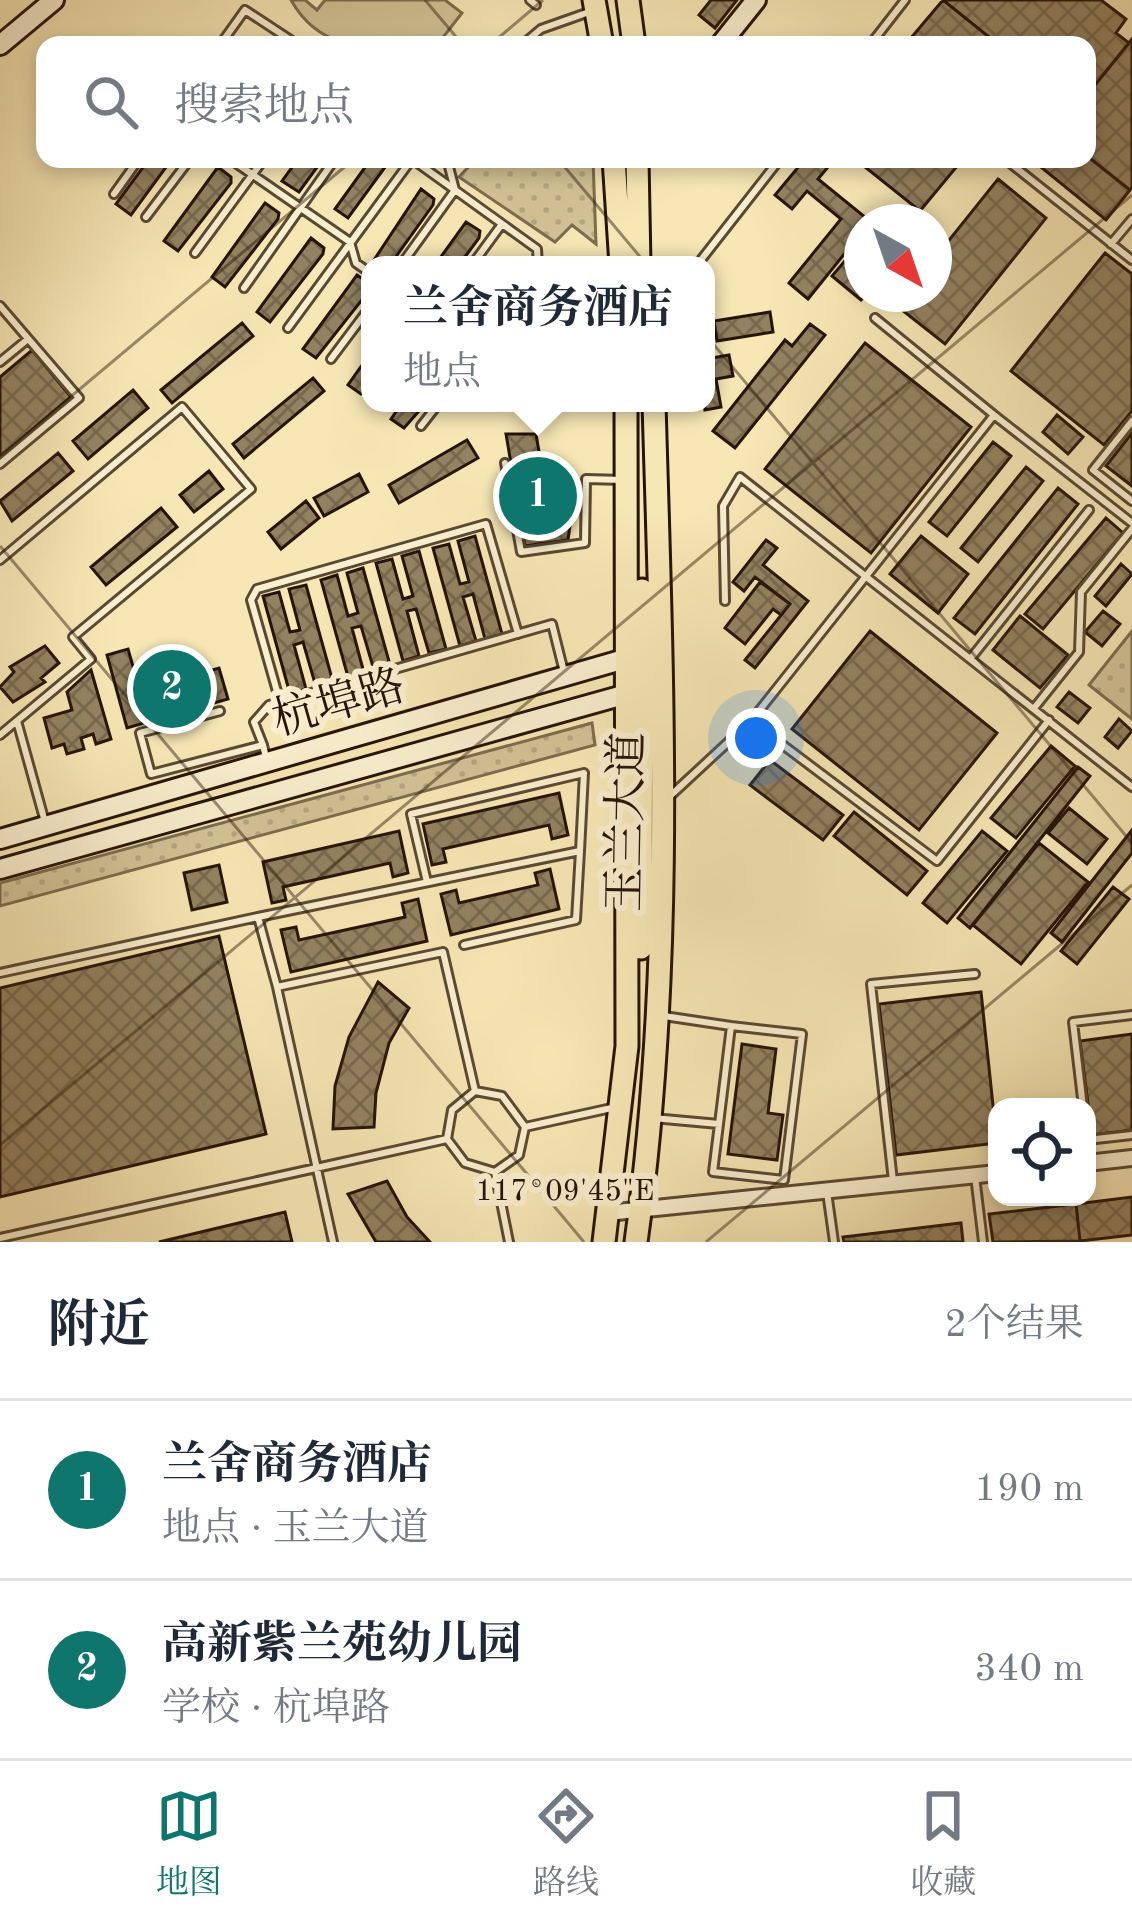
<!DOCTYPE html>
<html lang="zh">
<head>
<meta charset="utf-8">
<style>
	body { margin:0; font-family:"Old Standard TT","Noto Serif SC",serif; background:#f2f2f3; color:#1f2937 }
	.controls { position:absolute; right:36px; bottom:36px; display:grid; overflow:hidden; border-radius:24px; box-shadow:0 6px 18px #0003 }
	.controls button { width:108px; height:108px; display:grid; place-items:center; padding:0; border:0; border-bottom:3px solid #e0e1e3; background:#fff; color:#1f2937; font:60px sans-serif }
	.compass { position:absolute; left:844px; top:204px; width:108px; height:108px; border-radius:50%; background:#fff; box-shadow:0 6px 18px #0003; rotate:140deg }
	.you { position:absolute; left:756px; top:738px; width:42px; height:42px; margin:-30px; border:9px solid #fff; border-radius:50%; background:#1a73e8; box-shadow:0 0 0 18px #1a73e833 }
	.badge { display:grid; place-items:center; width:78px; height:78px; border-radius:50%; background:#0f766e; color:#fff; font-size:39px; font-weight:700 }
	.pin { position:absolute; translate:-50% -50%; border:6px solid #fff; box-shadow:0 3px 12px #0006 }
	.popup { position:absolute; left:361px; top:256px; width:354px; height:156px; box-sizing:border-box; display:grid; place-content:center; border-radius:24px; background:#fff; filter:drop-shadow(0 3px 9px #0005); font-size:39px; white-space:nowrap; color:#747a83 }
	.popup b { font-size:45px; color:#1f2937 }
	.popup::after { content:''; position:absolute; left:50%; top:100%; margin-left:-24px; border:24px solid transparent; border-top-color:#fff }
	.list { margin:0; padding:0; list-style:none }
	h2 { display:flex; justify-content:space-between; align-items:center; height:156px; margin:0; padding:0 48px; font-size:51px }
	h2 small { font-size:39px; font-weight:400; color:#747a83 }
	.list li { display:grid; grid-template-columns:78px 1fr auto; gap:36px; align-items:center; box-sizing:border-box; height:180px; padding:0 48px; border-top:3px solid #e0e1e3 }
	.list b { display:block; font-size:45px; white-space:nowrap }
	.list p { margin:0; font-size:39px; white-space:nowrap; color:#747a83 }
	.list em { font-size:39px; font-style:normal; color:#747a83 }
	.icon { flex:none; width:66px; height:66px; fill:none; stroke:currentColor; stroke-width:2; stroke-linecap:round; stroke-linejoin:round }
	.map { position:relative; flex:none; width:1132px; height:1242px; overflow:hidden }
	.search { position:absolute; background:#fff; box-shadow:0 6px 18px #0003; left:36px; right:36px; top:36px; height:132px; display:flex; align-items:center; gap:30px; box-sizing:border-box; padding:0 42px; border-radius:24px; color:#747a83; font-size:45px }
	.sheet { height:516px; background:#fff }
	nav { display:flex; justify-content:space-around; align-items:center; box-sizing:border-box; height:168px; border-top:3px solid #e0e1e3; background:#fff; font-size:33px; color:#747a83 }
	nav a { display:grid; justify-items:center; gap:6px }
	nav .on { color:#0f766e }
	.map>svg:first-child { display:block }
</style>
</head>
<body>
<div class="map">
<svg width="1132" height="1242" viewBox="0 0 1132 1242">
	<defs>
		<pattern id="grass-dots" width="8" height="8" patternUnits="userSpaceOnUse" patternTransform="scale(3)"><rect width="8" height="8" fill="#d3c397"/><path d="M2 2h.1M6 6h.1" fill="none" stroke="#b5a781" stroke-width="1.8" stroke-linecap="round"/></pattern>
		<pattern id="building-cross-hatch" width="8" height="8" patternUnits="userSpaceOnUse" patternTransform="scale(3)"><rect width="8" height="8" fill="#938261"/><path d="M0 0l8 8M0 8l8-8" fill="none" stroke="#78694e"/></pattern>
	</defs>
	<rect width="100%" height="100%" fill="#f7e7b5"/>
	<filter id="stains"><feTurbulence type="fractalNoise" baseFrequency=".00167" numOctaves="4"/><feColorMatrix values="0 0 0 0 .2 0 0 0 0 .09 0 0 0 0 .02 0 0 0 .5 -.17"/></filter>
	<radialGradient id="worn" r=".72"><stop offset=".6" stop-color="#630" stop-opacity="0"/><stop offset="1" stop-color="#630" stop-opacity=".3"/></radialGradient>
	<path fill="url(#grass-dots)" stroke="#7c6c4f" stroke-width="3" d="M476,159H593L596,244L572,225L555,242L459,177Z
		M1132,631V719L1089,685Z
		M592,723L595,745L0,906V883Z"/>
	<path fill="#d3c397" stroke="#7c6c4f" stroke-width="3" d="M291,0H305L317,10L325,0H445L462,13L437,45C379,45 324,59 291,0Z"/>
	<path fill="url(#building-cross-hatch)" stroke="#261407" stroke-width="3" d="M711,0H737L715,28L699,15Z
		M943,0H1101L1126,19L1116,33L1129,43L1087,95V45H999Z
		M943,0L999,45H905Z
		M1132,39V187L1130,190L1087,156V95Z
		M1087,156L1130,190L1106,220L1031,159Z
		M149,159H172L131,215L116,204Z
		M298,159H323L299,192L282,181Z
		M371,159H391L348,218L335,209Z
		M805,159H818L828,167L818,179L871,222H862V232L808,299L789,283L841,219L807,191L792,209L775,195Z
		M855,159H963L920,211Z
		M218,167L231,177V183L178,251L164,241Z
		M998,179L1046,218L945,344L897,306L907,294H934V259Z
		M421,189L434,199L433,205L390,265L370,266Z
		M265,203L279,213L278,219L225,287L212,277Z
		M466,222L480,231L479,238L459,265H435Z
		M311,238L324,248L323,254L270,322L257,312Z
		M862,241V294H867L861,300L832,276Z
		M1105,253L1132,274V411L1104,445L1011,371Z
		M357,275L370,284L369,291L316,358L303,349Z
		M770,312L773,332L717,341L714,321Z
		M242,323L253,336L172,403L161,390Z
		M810,324L825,335L735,448L713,431L785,340L792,346Z
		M865,343L971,427L871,553L765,469Z
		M32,350L71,397L0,457V377Z
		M370,354V387L361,394L348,385Z
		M729,355L733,376L716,379L721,407L705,410L706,359Z
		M313,378L324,391L244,458L233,444Z
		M133,390L148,408L88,459L73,441Z
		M402,403H426L404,428L391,419Z
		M1057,415L1083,437L1068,454L1043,432Z
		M1132,433V486L1106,466Z
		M506,434H536L545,487L573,505L568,540L525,546Z
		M467,440L478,458L399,503L389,485Z
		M993,442L1011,456L947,536L929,522Z
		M58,453L73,471L12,521L0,501Z
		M1026,467L1043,481L978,562L961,548Z
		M209,471L223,489L194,512L180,495Z
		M359,474L368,492L324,516L314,498Z
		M1058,488L1078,504L975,634L954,618Z
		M306,501L319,518L281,549L268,532Z
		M161,508L177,527L106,585L91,567Z
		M1106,518L1123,533L1043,629L1025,614Z
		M475,536L502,634L485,639L473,594L463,597L476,641L460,646L433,548L449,544L460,584L469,582L458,541Z
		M921,536L968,574L938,613L890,574Z
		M766,540L777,548L763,565L808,601L755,668L745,660L790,604L755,577L744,591L733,582Z
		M419,551L446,649L429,653L416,609L407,611L419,656L403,661L376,563L392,559L403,599L413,596L402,556Z
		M1121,564L1132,574L1106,606L1095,596Z
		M363,568L390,665L374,670L361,626L352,628L364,673L348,677L321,580L337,575L348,616L358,613L347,573Z
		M760,582L790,604L781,615L773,609L745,644L725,628Z
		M306,585L333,682L316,687L303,642L294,645L306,689L290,694L263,596L279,592L290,632L300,630L289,589Z
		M1103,611L1120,624L1102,646L1085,632Z
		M1020,616L1068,655L1040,688L993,650Z
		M870,631L997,733L919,830L792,729Z
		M45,646L59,663L41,678L45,682L13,702L0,687L14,672L10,667Z
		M128,649L140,691L219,668L228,699L127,728L107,655Z
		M91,670L111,739L96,744L93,734L81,738L84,749L67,754L64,744L52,748L44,718L72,710L67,692Z
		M1069,692L1090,708L1078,723L1057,707Z
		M1119,719L1132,731L1118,748L1105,737Z
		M1051,746L1075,766L1016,838L991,818Z
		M770,760L843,815L823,840L750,785Z
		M1078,767L1090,776L970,928L958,918Z
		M559,793L568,835L552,839L549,825L443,849L446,862L432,865L423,824Z
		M1069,808L1107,839L1087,864L1048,833Z
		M854,812L927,871L907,895L834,836Z
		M1132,830V853L1062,942L1051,933Z
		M399,831L408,873L393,877L390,863L283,887L286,900L272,903L263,862Z
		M982,831L1007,851L947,923L923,903Z
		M1039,843L1088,882L1021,964L973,925Z
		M219,865L227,902L192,910L184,873Z
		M550,869L559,909L451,935L441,894L456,890L459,903L538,885L535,873Z
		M1113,887L1129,899L1077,964L1061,951Z
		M418,899L427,941L291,972L281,930L296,927L299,940L405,917L402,903Z
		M219,936L266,1134L0,1197V988Z
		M378,982L409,1008L389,1043L376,1093L374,1127L333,1129L335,1086L349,1037Z
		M981,992L997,1143L896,1155L879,1004Z
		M1132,1034V1130L1092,1135L1080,1041Z
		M742,1044L776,1049L768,1113L783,1115L777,1160L728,1154Z
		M387,1181L407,1217L430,1242H376L348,1194Z
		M1132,1197V1235L1080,1241L1076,1204Z
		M1076,1204L1080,1241L993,1242L989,1214Z
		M285,1212L292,1242H159Z
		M961,1223L963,1242H844L843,1237Z"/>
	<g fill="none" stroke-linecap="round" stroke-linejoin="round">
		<defs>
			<path id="lane" d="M530,0L536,5
				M220,45L245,10L283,35
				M275,45L283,35L298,45
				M522,45L541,29L592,11
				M870,45L905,0
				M230,159L350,242L356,263L370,273
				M1005,159L1132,260
				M114,194L139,159
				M146,217L190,159
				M1111,244L1132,219
				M195,253L264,159
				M401,265L455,190L447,159
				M472,265L502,224
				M697,265L780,159
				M244,288L335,159
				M0,306L79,398L0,464
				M288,328L412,159L537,249L538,265
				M331,359L370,307
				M0,362L28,339
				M994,415L1132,523
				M538,416L549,403
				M1132,421L1093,470L1132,501
				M421,426L439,403
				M505,463L521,552L585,543L586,479L624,480
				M0,560L182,407L251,489L73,637L91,659L0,735
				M725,601L723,506L740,477L1132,787
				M971,658L1089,510
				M280,702L251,600L257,589L486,524L518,634
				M1035,707L1079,652L1081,592L1132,529
				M220,711L140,733L151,774L263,745L266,758
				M17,721L45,822
				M751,721L937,861L1049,720
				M263,745L254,722L269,705L552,624L564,672
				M669,797L751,721L994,415L875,318
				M427,882L411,814L584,773L580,851
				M258,917L580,851L576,920L464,945
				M0,973L258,917L277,987
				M664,1016L731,1026
				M1083,1107L1073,1022L1132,1015
				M653,1118L719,1124L731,1026L802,1034L784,1180L713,1172L719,1124
				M525,1127L502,1096L475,1091L452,1110L447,1139L465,1163L495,1172L519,1155L525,1127L616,1107
				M1087,1140L1132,1135
				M495,1172L509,1242
				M975,1176L983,1242
				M893,1181L871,984L975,974
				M827,1192L834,1242
				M0,1238L447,1139
				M333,1242L277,987L443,952L475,1091"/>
			<path id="street" d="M1087,1163L1132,1158
				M607,1213L997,1173"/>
			<path id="secondary" d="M0,45L54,0
				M720,45L756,0
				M0,839L628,658
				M0,869L627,694"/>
			<path id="primary" d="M594,0L602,45
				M628,0L634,45
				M614,159L621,265
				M637,159L639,265
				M641,948L642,590
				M604,1242L627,1046L626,403
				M636,1242C675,963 662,684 654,403"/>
		</defs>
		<use href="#lane" stroke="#5a4932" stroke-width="12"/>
		<use href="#street" stroke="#5a4932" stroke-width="20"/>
		<use href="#secondary" stroke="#261407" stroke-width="24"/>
		<use href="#primary" stroke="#261407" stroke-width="27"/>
		<use href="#lane" stroke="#faefcf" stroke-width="6"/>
		<use href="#street" stroke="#faefcf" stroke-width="14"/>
		<use href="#secondary" stroke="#faefcf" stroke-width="18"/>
		<use href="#primary" stroke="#f7e7b5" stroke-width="21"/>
	</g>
	<path fill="none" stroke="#261407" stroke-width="3" stroke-opacity="0.45" d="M425,0L463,45M490,45L543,0M558,159L1132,843M0,456L354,159M0,546L584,1242M0,1145L1132,195M706,1242L1132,885"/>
	<g text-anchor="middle" stroke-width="12" stroke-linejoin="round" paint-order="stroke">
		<g font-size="45" fill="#261407" stroke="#faefcf">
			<text transform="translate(338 701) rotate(-16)" y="16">杭埠路</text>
			<text transform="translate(624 822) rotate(-89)" y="16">玉兰大道</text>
		</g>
	</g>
	<g font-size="30" text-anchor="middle" fill="#261407" stroke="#faefcf" stroke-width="12" stroke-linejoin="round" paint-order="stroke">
		<text x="565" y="1200">117°09'45"E</text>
	</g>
	<rect width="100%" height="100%" filter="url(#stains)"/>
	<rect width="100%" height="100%" fill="url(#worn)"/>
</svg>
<div class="controls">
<button><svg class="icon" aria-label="locate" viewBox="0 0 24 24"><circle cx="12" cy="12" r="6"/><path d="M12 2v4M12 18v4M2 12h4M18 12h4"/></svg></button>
</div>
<svg class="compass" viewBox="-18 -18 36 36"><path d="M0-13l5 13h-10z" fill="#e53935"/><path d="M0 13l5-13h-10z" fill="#747a83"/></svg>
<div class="you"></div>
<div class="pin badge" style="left:538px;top:496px">1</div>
<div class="popup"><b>兰舍商务酒店</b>地点</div>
<div class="pin badge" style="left:172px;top:689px">2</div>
<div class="search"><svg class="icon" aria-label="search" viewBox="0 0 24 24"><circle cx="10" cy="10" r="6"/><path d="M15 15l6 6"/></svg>搜索地点</div>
</div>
<section class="sheet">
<h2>附近<small>2个结果</small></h2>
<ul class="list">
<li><span class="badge">1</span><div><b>兰舍商务酒店</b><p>地点 · 玉兰大道</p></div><em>190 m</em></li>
<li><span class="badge">2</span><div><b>高新紫兰苑幼儿园</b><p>学校 · 杭埠路</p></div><em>340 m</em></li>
</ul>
</section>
<nav>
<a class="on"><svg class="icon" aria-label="map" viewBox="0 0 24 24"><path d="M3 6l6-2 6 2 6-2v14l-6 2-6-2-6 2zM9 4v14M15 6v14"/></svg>地图</a>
<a><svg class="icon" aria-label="directions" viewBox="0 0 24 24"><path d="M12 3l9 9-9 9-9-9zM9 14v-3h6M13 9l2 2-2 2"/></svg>路线</a>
<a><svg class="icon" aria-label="saved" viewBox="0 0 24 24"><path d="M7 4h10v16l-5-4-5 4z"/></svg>收藏</a>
</nav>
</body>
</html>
